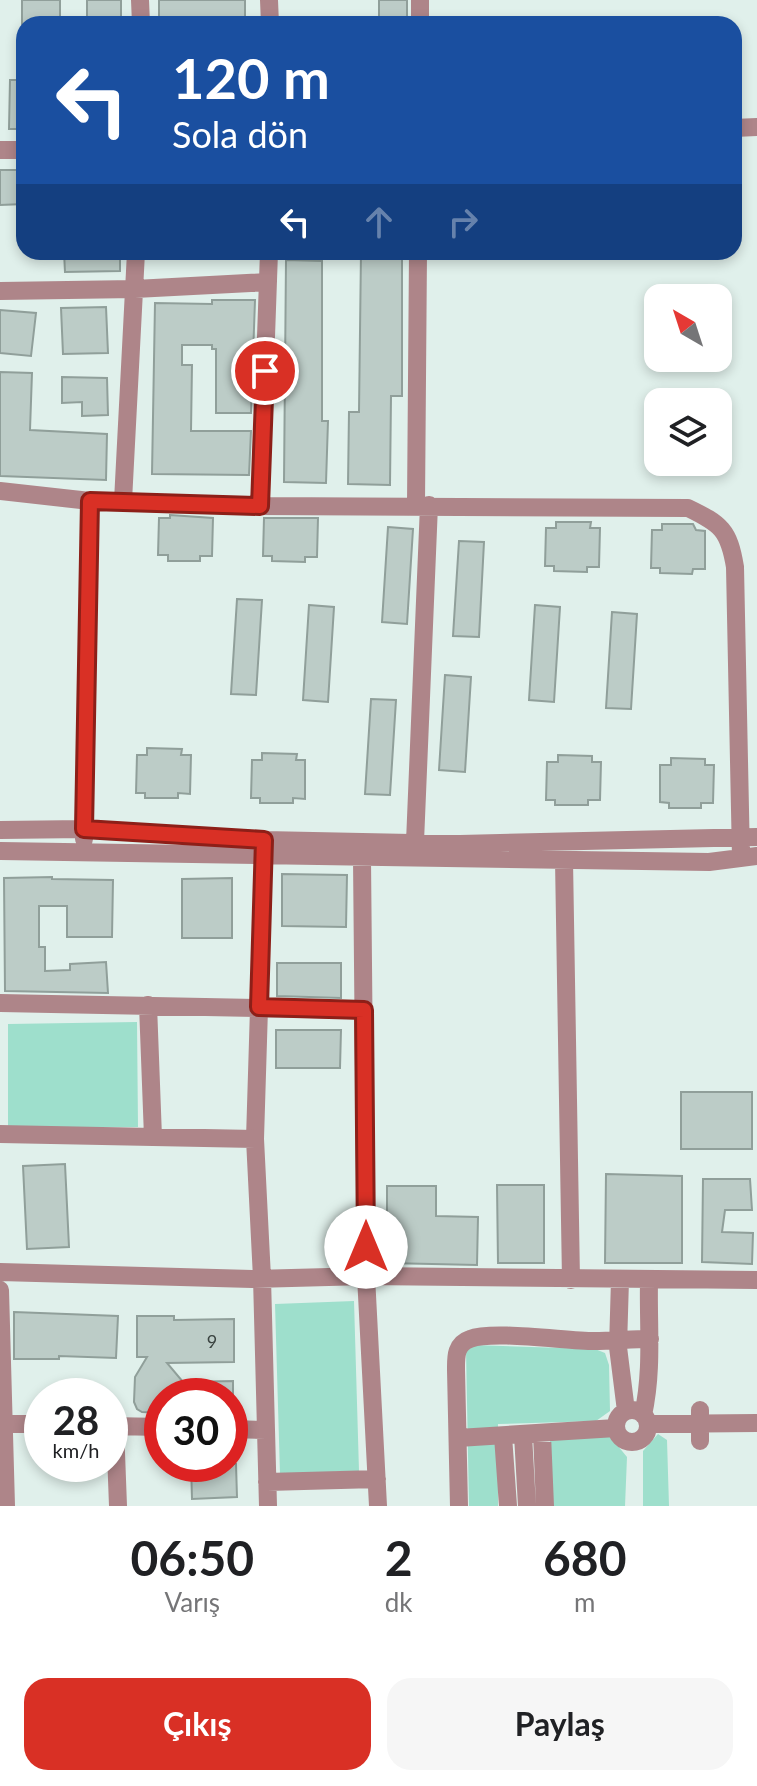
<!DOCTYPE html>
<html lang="tr">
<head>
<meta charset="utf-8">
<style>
	:root { --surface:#fff; --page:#f6f6f6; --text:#202124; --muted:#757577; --accent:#d93025 }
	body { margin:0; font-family:Lato,sans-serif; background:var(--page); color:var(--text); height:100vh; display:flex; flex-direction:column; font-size:30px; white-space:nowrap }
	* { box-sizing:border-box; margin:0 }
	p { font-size:26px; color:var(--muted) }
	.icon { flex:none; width:44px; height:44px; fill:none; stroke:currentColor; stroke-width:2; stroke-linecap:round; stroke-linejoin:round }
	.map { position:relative; height:1506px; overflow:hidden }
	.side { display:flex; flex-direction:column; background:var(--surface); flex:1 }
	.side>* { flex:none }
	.hud { position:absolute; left:16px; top:16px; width:726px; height:244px; border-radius:24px; box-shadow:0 4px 12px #0003; background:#1a4fa0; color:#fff; overflow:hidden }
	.needle { width:52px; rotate:321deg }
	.tools { position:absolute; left:644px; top:284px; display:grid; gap:16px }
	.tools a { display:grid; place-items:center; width:88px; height:88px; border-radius:16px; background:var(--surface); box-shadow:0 4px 12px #0003; font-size:40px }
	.speed { position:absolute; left:24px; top:1378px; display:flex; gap:16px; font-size:40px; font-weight:700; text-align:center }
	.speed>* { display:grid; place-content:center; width:104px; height:104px; border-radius:50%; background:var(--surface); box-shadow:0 4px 12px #0003; line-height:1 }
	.speed small { font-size:20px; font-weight:400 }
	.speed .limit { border:12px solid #d22; background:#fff; color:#111 }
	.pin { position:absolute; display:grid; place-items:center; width:68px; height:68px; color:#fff; margin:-34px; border:4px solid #fff; border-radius:50%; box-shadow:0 2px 8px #0007 }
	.me { position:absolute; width:88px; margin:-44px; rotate:0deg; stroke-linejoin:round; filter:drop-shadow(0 0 6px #0008) }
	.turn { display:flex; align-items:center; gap:28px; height:168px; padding:0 24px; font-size:36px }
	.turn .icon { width:104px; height:104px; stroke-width:2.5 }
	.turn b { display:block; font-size:56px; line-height:68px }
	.lanes { display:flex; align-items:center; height:76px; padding:0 24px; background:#0003; justify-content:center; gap:40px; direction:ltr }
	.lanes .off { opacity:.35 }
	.eta { display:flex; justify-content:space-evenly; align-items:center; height:136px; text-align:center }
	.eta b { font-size:48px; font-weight:700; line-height:56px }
	.button { display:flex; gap:16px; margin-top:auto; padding:16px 24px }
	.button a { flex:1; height:92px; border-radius:24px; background:var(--accent); color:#fff; font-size:32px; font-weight:700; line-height:92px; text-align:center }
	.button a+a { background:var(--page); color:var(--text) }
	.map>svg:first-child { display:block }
	.green { fill:#9edfcc }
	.building { fill:#bcccc7; stroke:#909f9a; stroke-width:2 }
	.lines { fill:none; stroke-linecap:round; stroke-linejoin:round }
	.minor { stroke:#ae8589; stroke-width:18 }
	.route-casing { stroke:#8d1f18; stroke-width:20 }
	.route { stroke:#d93025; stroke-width:14 }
	.labels { text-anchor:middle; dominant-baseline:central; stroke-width:6; stroke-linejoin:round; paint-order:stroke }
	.number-label { font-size:18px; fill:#3a4340 }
</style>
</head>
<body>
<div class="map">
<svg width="757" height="1506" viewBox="0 0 757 1506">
	<rect width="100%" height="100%" fill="#e0f0eb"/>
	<path class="green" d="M 137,1022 L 138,1127 L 8,1128 L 8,1024 Z
		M 354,1301 L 359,1471 L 280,1474 L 275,1304 Z
		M 473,1345 L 595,1349 L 605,1353 L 609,1365 L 610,1411 L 596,1421 L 498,1424 L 498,1506 L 469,1506 L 466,1350 Z
		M 658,1434 L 667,1440 L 669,1506 L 643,1506 L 643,1451 Z
		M 609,1435 L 627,1457 L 625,1506 L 551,1506 L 550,1439 Z"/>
	<path class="building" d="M 22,0 L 60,0 L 60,24 L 22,24 Z
		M 87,0 L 121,0 L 121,24 L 87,24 Z
		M 159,0 L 245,0 L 245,24 L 210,24 L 210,20 L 159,20 Z
		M 379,0 L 407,0 L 407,24 L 379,24 Z
		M 10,80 L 24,80 L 24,129 L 9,129 Z
		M 0,170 L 24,170 L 24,204 L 0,205 Z
		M 64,252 L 120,252 L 120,271 L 65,272 Z
		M 361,252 L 402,252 L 402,396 L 391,396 L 390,485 L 348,484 L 349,412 L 359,412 Z
		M 286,260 L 322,261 L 322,421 L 328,421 L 326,483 L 284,482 Z
		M 212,300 L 255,300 L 251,413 L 216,413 L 216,349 L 212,349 L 212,345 L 182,345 L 182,365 L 192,365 L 191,431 L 251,431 L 249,475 L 152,474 L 155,303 L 212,304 Z
		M 106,307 L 108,353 L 63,354 L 61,308 Z
		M 0,310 L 36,313 L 31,356 L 0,353 Z
		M 0,372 L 32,373 L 30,430 L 107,434 L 106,480 L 0,476 Z
		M 62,377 L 107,378 L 108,415 L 82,416 L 82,402 L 62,403 Z
		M 170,515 L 213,518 L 212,556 L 200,556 L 200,561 L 168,561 L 168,555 L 158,555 L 159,518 L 170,518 Z
		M 264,518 L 318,518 L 317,557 L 305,557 L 305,562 L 272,561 L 272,556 L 263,556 Z
		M 556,522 L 591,522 L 590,528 L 600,528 L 599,567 L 587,567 L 587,572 L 554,571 L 554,566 L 545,566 L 546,528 L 556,528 Z
		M 662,524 L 693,524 L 696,530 L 705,531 L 705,569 L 693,569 L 692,574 L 660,573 L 660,568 L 651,568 L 652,530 L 662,530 Z
		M 388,527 L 413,529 L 407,624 L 382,622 Z
		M 459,541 L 484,542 L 479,637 L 453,636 Z
		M 237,599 L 262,600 L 256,695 L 231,694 Z
		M 309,605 L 334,607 L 328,702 L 303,700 Z
		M 535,605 L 560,607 L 554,702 L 529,700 Z
		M 612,612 L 637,614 L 631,709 L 606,708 Z
		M 445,675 L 471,677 L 465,772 L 439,770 Z
		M 371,699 L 396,700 L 390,795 L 365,794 Z
		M 147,748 L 182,749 L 181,755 L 191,755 L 190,794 L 178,793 L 178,798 L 145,798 L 145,793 L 136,793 L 137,755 L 147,755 Z
		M 262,753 L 297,754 L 296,760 L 305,760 L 305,799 L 293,798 L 293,803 L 260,803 L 260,798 L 251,798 L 252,760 L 262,760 Z
		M 558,755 L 592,756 L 592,762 L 601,762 L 600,800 L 588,800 L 588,805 L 555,805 L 555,800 L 546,800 L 547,762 L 558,762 Z
		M 671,758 L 705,759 L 705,765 L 714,765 L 713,803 L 701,803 L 701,808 L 669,808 L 669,803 L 660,802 L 660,765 L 671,765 Z
		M 282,874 L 347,875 L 346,927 L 282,926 Z
		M 52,877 L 52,879 L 113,880 L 112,937 L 67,937 L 67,906 L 39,906 L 39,947 L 45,947 L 45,971 L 70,970 L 70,964 L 106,962 L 108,993 L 5,991 L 4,878 Z
		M 232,878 L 232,938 L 182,938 L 182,879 Z
		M 277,963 L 341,963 L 341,998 L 277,996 Z
		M 276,1030 L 341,1030 L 340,1068 L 276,1068 Z
		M 681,1092 L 752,1092 L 752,1149 L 681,1149 Z
		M 65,1164 L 69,1247 L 27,1249 L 23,1166 Z
		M 606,1174 L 682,1176 L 682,1263 L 605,1263 Z
		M 703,1179 L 750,1179 L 752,1210 L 725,1210 L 722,1232 L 753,1233 L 752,1264 L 702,1262 Z
		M 497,1185 L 544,1185 L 544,1263 L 498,1263 Z
		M 387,1186 L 436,1186 L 436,1216 L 478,1217 L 477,1265 L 387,1263 Z
		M 14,1312 L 118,1316 L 116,1358 L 59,1356 L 59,1359 L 14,1359 Z
		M 137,1316 L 174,1316 L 174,1320 L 234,1319 L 234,1362 L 167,1363 L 183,1382 L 233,1381 L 233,1396 L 162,1396 L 162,1413 L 142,1412 L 137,1409 L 134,1402 L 135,1377 L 147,1357 L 137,1357 Z
		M 191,1464 L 236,1464 L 237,1497 L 192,1499 Z"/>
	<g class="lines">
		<path class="minor" d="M 140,0 L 141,24
			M 269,0 L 270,24
			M 420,24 L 420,0
			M 734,128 L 757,127
			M 0,150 L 24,150
			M 0,291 L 135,289 L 268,282
			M 0,491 L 90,501 L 260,506 L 688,508 C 721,524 729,530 735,567 L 741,858
			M 123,501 L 136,252
			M 416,505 L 418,252
			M 260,506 L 269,252
			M 0,830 L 84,829 L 264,840 L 460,844 L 757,837
			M 84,839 L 90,501
			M 415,842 L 429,505
			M 264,845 L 255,1139 L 262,1278 L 268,1506
			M 0,851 L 709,862 L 757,856
			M 362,859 L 366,1276 L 378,1506
			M 564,860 L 571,1280
			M 0,1003 L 364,1010
			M 148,1005 L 153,1137
			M 0,1134 L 255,1139
			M 0,1272 L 252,1279 L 366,1276 L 757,1280
			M 620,1280 L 618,1347 L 626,1411
			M 0,1290 L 6,1506
			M 700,1410 L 700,1441
			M616 1426a16 16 0 1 1 32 0a16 16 0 1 1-32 0Z
			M 643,1415 C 653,1370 648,1326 649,1281
			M 0,1424 L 42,1424
			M 648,1424 L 757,1423
			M 110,1426 L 162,1427
			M 115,1426 L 118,1506
			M 230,1429 L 266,1430
			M 542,1434 L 545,1506
			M 523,1435 L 527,1506
			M 503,1436 L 508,1506
			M 458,1438 L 616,1428
			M 267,1482 L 377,1479
			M 459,1506 L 456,1370 C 456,1358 455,1344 470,1339 C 492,1330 566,1341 594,1341 C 613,1341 631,1339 650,1339"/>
	</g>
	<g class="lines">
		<defs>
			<path id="route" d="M 265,371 L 260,506 L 90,501 L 84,829 L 264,840 L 259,1007 L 364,1010 L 366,1247"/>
		</defs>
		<use href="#route" class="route-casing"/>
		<use href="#route" class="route"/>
	</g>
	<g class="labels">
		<g class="number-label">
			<text x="212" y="1341">9</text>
		</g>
	</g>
</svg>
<div class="tools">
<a><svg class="needle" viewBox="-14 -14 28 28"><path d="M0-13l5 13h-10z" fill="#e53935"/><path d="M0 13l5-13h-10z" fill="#757577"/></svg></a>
<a><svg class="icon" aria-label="layers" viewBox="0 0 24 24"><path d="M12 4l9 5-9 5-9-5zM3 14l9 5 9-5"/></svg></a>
</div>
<div class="speed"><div>28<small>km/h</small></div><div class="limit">30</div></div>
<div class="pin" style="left:265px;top:371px;background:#d93025"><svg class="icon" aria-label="arrive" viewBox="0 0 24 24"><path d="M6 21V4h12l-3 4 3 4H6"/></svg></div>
<svg class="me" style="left:366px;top:1247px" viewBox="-20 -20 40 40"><circle r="19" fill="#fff"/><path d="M0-13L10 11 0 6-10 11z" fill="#d93025"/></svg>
<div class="hud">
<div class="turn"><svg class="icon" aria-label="left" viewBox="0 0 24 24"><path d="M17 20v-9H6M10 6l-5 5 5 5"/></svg><div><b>120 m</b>Sola dön</div></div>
<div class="lanes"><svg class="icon" aria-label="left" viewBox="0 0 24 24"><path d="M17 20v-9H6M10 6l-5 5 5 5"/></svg><svg class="icon off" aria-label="ahead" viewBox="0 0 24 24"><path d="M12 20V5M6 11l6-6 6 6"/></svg><svg class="icon off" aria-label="right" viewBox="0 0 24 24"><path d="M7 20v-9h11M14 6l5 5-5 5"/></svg></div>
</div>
</div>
<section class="side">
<div class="eta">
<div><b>06:50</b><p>Varış</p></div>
<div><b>2</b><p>dk</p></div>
<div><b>680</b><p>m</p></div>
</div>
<div class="button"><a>Çıkış</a><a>Paylaş</a></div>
</section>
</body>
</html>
